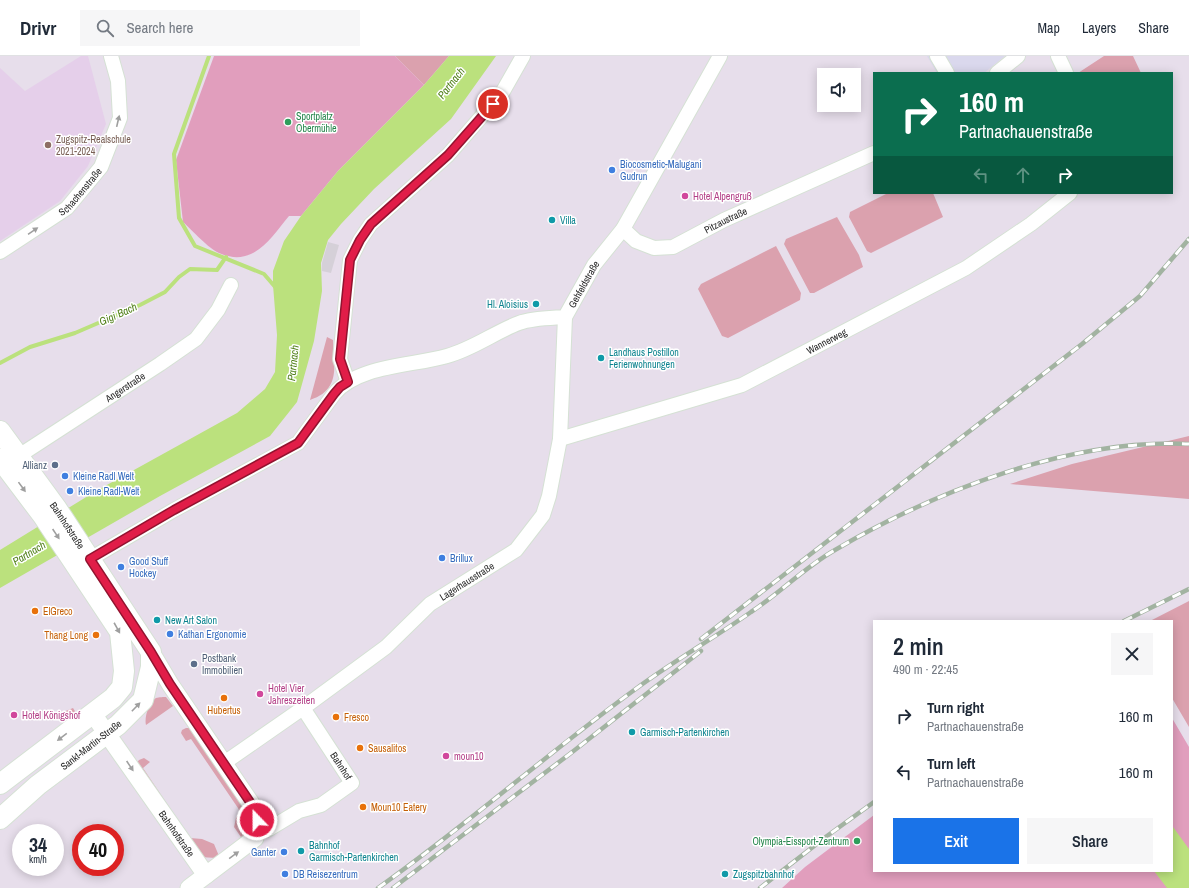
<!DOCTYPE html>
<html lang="en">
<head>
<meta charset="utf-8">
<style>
	:root { --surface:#fff; --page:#f6f6f7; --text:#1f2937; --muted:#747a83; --line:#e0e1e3; --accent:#1a73e8 }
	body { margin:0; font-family:"Archivo Narrow",sans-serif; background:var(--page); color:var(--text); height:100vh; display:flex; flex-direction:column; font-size:15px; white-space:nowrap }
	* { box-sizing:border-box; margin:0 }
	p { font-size:13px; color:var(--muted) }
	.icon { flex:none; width:22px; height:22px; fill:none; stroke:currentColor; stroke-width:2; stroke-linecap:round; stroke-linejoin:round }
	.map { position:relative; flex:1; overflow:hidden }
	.side { position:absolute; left:873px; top:564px; width:300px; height:252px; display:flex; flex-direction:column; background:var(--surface); border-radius:0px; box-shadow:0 2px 10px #0003 }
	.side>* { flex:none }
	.banner { position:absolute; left:873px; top:16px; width:300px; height:122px; border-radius:0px; box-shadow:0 2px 10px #0003; background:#0b6e4f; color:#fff; overflow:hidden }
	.buttons { position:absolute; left:817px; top:12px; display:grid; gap:8px }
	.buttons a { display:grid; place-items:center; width:44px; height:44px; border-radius:0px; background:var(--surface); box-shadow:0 2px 10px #0003; font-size:20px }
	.speed { position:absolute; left:12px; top:768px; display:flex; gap:8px; font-size:20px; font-weight:700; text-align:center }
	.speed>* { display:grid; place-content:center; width:52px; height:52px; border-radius:50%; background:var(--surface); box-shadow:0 2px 10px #0003; line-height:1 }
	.speed small { font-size:10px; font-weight:400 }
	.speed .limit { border:6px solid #d22; background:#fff; color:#111 }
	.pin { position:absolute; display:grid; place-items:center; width:34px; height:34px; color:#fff; margin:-17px; border:2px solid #fff; border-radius:50%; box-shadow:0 1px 4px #0007 }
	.me { position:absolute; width:44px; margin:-22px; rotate:338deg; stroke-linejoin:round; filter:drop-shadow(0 0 3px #0008) }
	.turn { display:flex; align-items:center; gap:14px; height:84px; padding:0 20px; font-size:18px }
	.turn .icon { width:52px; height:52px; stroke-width:2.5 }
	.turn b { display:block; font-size:28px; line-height:34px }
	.lanes { display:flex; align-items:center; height:38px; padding:0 20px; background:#0003; justify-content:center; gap:20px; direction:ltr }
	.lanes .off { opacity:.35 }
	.round { display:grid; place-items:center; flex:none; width:42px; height:42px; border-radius:0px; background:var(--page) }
	.headline { display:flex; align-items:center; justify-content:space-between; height:68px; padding:0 20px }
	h1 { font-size:24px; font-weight:600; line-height:30px }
	.primary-button { display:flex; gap:8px; margin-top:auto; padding:8px 20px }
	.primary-button a { flex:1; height:46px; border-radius:0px; background:var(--accent); color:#fff; font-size:16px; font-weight:600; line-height:46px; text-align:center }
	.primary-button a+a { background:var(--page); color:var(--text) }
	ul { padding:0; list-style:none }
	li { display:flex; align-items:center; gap:12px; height:56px; padding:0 20px }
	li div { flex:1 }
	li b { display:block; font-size:15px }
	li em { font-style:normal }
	header { display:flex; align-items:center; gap:24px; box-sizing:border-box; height:56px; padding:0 20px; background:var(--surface); border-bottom:1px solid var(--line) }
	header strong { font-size:19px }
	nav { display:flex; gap:22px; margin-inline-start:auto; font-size:14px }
	.search { width:280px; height:36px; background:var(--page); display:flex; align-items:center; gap:10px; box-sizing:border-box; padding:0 14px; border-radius:0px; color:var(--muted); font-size:15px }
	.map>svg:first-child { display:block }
	.education { fill:#e5cfea }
	.medical { fill:#dad8ed }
	.green { fill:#dba1ae }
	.pitch { fill:#e19ebd }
	.plaza { fill:#d5d0d8 }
	.water { fill:#bbe17d }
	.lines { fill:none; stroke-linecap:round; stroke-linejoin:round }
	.stream { stroke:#bbe17d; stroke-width:4 }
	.minor-casing { stroke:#d5e1d4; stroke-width:16 }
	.tertiary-casing { stroke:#d5e1d4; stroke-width:19 }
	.secondary-casing { stroke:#d5e1d4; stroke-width:22 }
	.minor { stroke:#fff; stroke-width:14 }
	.tertiary { stroke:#fff; stroke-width:17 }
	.secondary { stroke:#fff; stroke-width:20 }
	.rail-casing { stroke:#a2b3a1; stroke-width:4.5 }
	.rail { stroke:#fff; stroke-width:3; stroke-dasharray:9; stroke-linecap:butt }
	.oneway { fill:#9f9f9f }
	.route-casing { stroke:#92132f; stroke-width:10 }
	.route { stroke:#e11d48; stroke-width:7 }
	.leisure-dot { fill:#2e9e5b; stroke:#fff; stroke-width:1.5 }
	.education-dot { fill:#8d6e63; stroke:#fff; stroke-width:1.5 }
	.shop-dot { fill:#3f7fe0; stroke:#fff; stroke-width:1.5 }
	.hotel-dot { fill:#d1479c; stroke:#fff; stroke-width:1.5 }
	.culture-dot { fill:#0f9aa8; stroke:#fff; stroke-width:1.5 }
	.service-dot { fill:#5c6f8a; stroke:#fff; stroke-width:1.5 }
	.food-dot { fill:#e8710a; stroke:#fff; stroke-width:1.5 }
	.labels { text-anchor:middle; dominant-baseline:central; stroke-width:3; stroke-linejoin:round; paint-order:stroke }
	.leisure-label { font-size:10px; fill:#27864d; stroke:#fff; text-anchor:start }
	.education-label { font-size:10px; fill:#785e54; stroke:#fff; text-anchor:start }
	.shop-label { font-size:10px; fill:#366cbe; stroke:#fff; text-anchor:start }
	.street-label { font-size:10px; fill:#2a2a2a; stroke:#fff }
	.hotel-label { font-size:10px; fill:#b23c85; stroke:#fff; text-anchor:start }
	.culture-label { font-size:10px; fill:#0d838f; stroke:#fff; text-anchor:start }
	.service-label { font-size:10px; fill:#4e5e75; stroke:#fff; text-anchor:end }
	.food-label { font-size:10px; fill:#c56008; stroke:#fff; text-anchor:start }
	.water-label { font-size:11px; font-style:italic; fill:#52811b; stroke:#fff }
</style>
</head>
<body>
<header>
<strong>Drivr</strong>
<div class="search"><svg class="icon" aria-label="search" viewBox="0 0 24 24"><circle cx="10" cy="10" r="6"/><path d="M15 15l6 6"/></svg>Search here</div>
<nav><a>Map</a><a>Layers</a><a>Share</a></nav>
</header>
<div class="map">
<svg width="1189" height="832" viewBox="0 0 1189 832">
	<rect width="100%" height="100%" fill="#e7deeb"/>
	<path class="education" d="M 81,0 L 88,0 L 106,68 L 88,110 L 60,145 L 0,185 L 0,12 L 25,35 Z"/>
	<path class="medical" d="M 927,0 L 1005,0 L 984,17 L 937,17 Z"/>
	<path class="green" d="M 395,0 L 449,0 L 424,29 Z
		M 1104,0 L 1133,0 L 1141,17 L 1078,17 Z
		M 888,137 L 933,137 L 943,161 L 871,197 L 867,195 L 849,161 L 850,156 Z
		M 837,161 L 859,199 L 863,211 L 814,237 L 810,237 L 784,188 L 786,183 Z
		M 776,190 L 801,237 L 800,244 L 728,282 L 722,280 L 698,233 L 701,228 Z
		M 327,281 L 333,284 C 334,310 341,334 310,344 Z
		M 1189,380 L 1189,443 L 1010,428 L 1072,408 Z
		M 1189,545 L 1189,671 L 1172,642 L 1172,565 L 1150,565 Z
		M 166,641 L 173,650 L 146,669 C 144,662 149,645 156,642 C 159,641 164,641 166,641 Z
		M 73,652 L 78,660 L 71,665 L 54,660 Z
		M 186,672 L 190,672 L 240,745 L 249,762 L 249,775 L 243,784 L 234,771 L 236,762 L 240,756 L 238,752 L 191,683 L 186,685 L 181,677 L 182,674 Z
		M 144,702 L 150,706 L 143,712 L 190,782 L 202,783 L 214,788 L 219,800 L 216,802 L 200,801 L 136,708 L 139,704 Z"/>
	<path class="pitch" d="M 214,0 L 395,0 L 424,29 L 338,115 L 301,160 L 289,160 C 270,183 253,212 219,197 C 209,193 192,174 183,166 L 176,104 Z
		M 1172,662 L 1189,691 L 1189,832 L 782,832 L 805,811 L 874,759 L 874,815 L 1172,815 Z"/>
	<path class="plaza" d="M 328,186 L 339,189 L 331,217 L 322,215 L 322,207 Z"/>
	<path class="water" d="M 449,0 L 496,0 L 451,63 L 374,133 L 341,168 L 328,184 L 321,207 L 322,235 L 314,285 L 297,346 L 270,380 L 160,440 L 0,532 L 0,494 L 96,435 L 237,357 L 265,333 L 275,316 L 277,279 L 273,229 L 273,215 L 284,185 L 301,160 L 338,115 L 424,29 Z
		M 1173,771 L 1189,793 L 1189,832 L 1167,832 L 1154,815 L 1172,815 Z"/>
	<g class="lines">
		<path class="stream" d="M 209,0 L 174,98 L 179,162 L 195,190 L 264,218 L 276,232
			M 0,307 L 30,291 L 75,277 L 140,249 L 165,236 L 179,221 L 190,213 L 217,214 L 226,201"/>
		<defs>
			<g id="minor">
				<path d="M 937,0 L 947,17"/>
				<path d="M 1058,0 L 1066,17"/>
				<path d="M 997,17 L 1018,0"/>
				<path id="s1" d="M 623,173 L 636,185 L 654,192 L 673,191 L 724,164 L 874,97"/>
				<path id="s2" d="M 0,196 L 67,152 L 101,111 L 120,62 L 118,25 L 111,0"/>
				<path d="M 348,326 L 340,303 L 350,204 L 360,184 L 371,168 L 448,99 L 502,37 L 523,0"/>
				<path id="s3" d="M 560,383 L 742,329 L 966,212 L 1031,168 L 1070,137"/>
				<path id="s4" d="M 11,405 L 160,308 L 196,283 L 218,254 L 231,229"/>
				<path id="s5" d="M 83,507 L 174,454 L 298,387 L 334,338 C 358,309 413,310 447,300 C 473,293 495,276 519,267 C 532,262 551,262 565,261 L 594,209 L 623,173 L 720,0"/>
				<path id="s6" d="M 224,707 L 303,652 L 386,591 L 430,548 L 516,494 L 543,459 L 549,440 L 560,383 L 565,261"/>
				<path d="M 257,775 L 269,773 L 299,755 L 321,749 L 352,727 L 303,652"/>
			</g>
			<g id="tertiary">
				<path d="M 151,596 L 170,628 L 254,752 C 257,763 259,771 255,782 L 189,832"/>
				<path id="s7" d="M 93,658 L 206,819"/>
			</g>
			<g id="secondary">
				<path id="s8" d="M 0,375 L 57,453 L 151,596 L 151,611 L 143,644 L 118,669 L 38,729 L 0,763"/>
				<path d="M 0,403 L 43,460 L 120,576 L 124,615 L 122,631 L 113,642 L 0,728"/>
			</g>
		</defs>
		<use href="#minor" class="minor-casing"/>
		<use href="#tertiary" class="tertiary-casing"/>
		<use href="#secondary" class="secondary-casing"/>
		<use href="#minor" class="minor"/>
		<use href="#tertiary" class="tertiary"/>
		<use href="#secondary" class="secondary"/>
		<defs>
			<path id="rail" d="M 1124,565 L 1189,533
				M 701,583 L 1082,288 L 1140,240 L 1189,183
				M 378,832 C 467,769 549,696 637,632 C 674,605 714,582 751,556 C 780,537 805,511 835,494 C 935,435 1071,382 1189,388
				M 393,832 L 571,697 L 701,595
				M 760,832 L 827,780 L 874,746"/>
		</defs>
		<use href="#rail" class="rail-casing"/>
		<use href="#rail" class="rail"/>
	</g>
	<defs><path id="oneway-solid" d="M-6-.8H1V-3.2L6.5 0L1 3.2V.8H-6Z"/></defs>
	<g class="oneway">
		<use href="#oneway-solid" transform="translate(118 65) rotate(-77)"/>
		<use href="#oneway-solid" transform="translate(33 175) rotate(-34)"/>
		<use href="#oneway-solid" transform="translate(22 431) rotate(54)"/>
		<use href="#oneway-solid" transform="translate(56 478) rotate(56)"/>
		<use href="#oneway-solid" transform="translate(117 572) rotate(61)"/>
		<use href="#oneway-solid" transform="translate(136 651) rotate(-46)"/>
		<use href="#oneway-solid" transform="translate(62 681) rotate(143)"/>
		<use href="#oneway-solid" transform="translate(130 710) rotate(56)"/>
		<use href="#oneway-solid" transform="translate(234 799) rotate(-36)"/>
	</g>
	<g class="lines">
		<defs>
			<path id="route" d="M 257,764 L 254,752 L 170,628 L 151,596 L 90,503 L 174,454 L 298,387 L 334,338 L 340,331 L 348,326 L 340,303 L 350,204 L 360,184 L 371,168 L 448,99 L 493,48"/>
		</defs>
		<use href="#route" class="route-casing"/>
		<use href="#route" class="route"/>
	</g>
	<g class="leisure-dot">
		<circle cx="288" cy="66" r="4"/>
		<circle cx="857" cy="785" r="4"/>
	</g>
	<circle class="education-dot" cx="48" cy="89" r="4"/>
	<g class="shop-dot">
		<circle cx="612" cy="114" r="4"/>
		<circle cx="65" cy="420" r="4"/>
		<circle cx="70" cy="435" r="4"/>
		<circle cx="442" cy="502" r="4"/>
		<circle cx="121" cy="511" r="4"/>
		<circle cx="170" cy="578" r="4"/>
		<circle cx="284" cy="796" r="4"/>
		<circle cx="285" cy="818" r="4"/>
	</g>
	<g class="hotel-dot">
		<circle cx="685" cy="140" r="4"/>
		<circle cx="260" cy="638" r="4"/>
		<circle cx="14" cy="659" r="4"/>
		<circle cx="446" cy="700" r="4"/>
	</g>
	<g class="culture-dot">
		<circle cx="552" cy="164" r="4"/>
		<circle cx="536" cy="248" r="4"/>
		<circle cx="601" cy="302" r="4"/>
		<circle cx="157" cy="564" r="4"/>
		<circle cx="632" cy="676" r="4"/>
		<circle cx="301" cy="795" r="4"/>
		<circle cx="725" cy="818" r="4"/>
	</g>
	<g class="service-dot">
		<circle cx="55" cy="409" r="4"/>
		<circle cx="194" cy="608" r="4"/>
	</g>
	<g class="food-dot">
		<circle cx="35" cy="555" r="4"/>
		<circle cx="96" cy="579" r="4"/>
		<circle cx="224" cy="642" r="4"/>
		<circle cx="336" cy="661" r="4"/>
		<circle cx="360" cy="692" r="4"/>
		<circle cx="363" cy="751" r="4"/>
	</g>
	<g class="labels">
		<g class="leisure-label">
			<text x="296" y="60">Sportplatz<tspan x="296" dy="12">Obermühle</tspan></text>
			<text x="849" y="785" text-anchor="end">Olympia-Eissport-Zentrum</text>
		</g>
		<g class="education-label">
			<text x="56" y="83">Zugspitz-Realschule<tspan x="56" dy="12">2021-2024</tspan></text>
		</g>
		<g class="shop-label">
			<text x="620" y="108">Biocosmetic-Malugani<tspan x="620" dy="12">Gudrun</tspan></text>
			<text x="73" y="420">Kleine Radl Welt</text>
			<text x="78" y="435">Kleine Radl-Welt</text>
			<text x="450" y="502">Brillux</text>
			<text x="129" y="505">Good Stuff<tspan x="129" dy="12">Hockey</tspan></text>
			<text x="178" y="578">Kathan Ergonomie</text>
			<text x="276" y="796" text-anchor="end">Ganter</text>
			<text x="293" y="818">DB Reisezentrum</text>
		</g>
		<g class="street-label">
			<text stroke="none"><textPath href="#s2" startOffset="101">Schachenstraße</textPath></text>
			<text stroke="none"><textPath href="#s1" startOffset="115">Pitzaustraße</textPath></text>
			<text stroke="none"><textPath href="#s5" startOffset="592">Gehfeldstraße</textPath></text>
			<text stroke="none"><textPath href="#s3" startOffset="285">Wannerweg</textPath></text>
			<text stroke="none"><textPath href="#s4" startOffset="136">Angerstraße</textPath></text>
			<text stroke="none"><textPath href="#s8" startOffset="116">Bahnhofstraße</textPath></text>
			<text stroke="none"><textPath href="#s6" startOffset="304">Lagerhausstraße</textPath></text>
			<text transform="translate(91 689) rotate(-38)">Sankt-Martin-Straße</text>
			<text transform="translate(341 710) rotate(57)">Bahnhof</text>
			<text stroke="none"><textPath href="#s7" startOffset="146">Bahnhofstraße</textPath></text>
		</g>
		<g class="hotel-label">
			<text x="693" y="140">Hotel Alpengruß</text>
			<text x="268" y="632">Hotel Vier<tspan x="268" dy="12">Jahreszeiten</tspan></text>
			<text x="22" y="659">Hotel Königshof</text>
			<text x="454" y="700">moun10</text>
		</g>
		<g class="culture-label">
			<text x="560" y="164">Villa</text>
			<text x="528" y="248" text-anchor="end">Hl. Aloisius</text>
			<text x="609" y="296">Landhaus Postillon<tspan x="609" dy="12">Ferienwohnungen</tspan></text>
			<text x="165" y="564">New Art Salon</text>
			<text x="640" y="676">Garmisch-Partenkirchen</text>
			<text x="309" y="789">Bahnhof<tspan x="309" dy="12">Garmisch-Partenkirchen</tspan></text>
			<text x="733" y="818">Zugspitzbahnhof</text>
		</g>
		<g class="service-label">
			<text x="47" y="409">Allianz</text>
			<text x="202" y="602" text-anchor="start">Postbank<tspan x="202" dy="12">Immobilien</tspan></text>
		</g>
		<g class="food-label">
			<text x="43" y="555">ElGreco</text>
			<text x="88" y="579" text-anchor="end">Thang Long</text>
			<text x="224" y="654" text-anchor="middle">Hubertus</text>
			<text x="344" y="661">Fresco</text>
			<text x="368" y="692">Sausalitos</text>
			<text x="371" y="751">Moun10 Eatery</text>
		</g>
		<g class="water-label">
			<text transform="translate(451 27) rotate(-52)">Partnach</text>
			<text transform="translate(118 258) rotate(-24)">Gigi Bach</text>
			<text transform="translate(293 307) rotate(-84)">Partnach</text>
			<text transform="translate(29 497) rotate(-31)">Partnach</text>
		</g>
	</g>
</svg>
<div class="buttons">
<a><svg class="icon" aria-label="sound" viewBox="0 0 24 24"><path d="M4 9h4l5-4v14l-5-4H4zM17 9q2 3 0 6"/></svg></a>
</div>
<div class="speed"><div>34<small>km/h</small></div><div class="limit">40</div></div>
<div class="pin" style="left:493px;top:48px;background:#d93025"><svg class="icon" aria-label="arrive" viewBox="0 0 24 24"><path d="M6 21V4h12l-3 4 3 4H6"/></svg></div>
<svg class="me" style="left:257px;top:764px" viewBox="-20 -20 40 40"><circle r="17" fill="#e11d48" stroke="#fff" stroke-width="3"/><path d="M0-11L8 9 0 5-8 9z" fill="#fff"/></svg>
<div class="banner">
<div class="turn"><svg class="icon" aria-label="right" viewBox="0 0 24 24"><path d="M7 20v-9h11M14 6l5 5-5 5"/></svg><div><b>160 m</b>Partnachauenstraße</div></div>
<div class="lanes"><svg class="icon off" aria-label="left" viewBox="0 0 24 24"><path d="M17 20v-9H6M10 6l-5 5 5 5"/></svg><svg class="icon off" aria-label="ahead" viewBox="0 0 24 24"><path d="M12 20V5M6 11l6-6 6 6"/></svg><svg class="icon" aria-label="right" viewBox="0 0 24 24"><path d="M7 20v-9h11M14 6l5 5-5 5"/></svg></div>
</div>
<section class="side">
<div class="headline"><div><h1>2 min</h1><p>490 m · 22:45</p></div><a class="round"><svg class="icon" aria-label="close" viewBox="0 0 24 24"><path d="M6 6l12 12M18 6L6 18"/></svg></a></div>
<ul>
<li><svg class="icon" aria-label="right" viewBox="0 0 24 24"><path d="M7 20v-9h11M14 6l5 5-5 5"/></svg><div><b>Turn right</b><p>Partnachauenstraße</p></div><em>160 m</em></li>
<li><svg class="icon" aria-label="left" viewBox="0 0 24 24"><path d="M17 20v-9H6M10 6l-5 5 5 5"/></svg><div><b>Turn left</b><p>Partnachauenstraße</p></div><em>160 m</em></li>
</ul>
<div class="primary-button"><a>Exit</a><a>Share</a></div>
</section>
</div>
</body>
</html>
